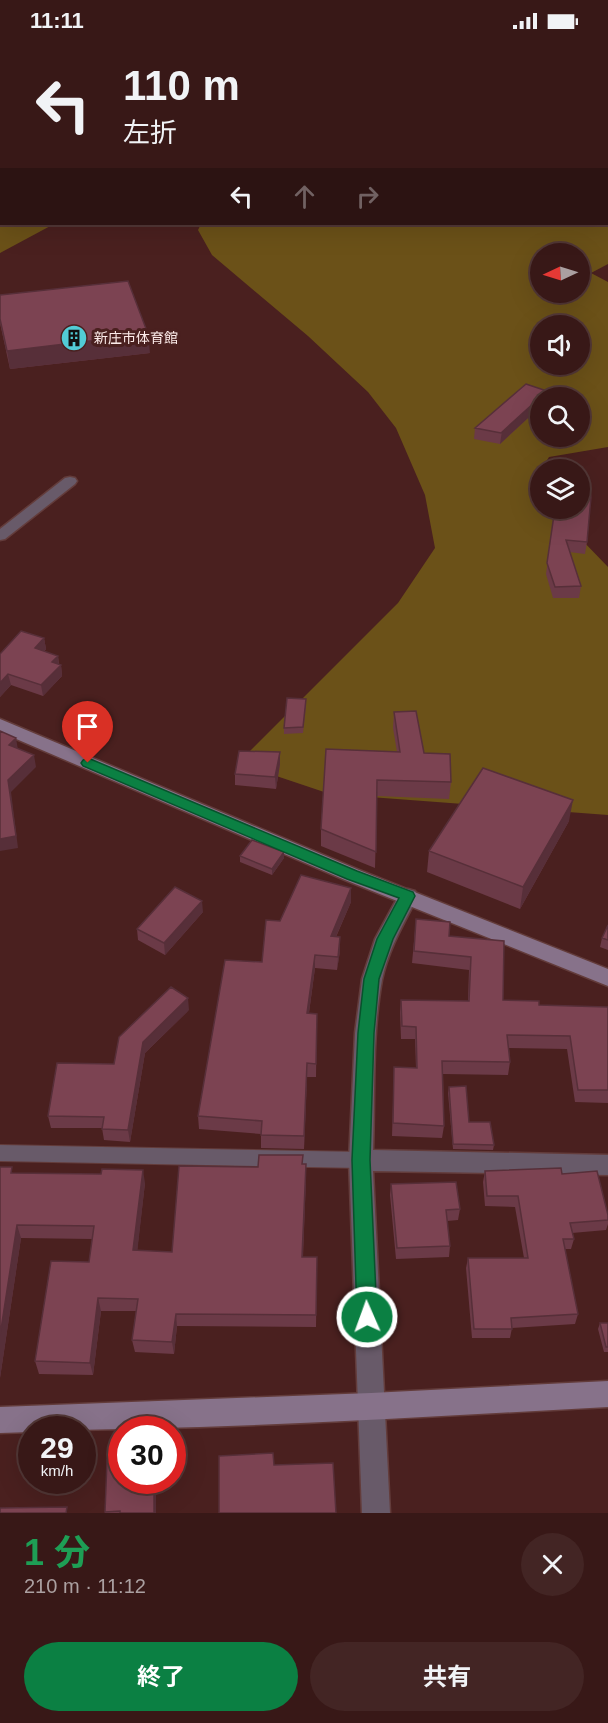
<!DOCTYPE html>
<html lang="ja">
<head>
<meta charset="utf-8">
<style>
	:root { --surface:#381817; --page:#432524; --text:#f1f3f6; --muted:#aba0a1; --line:#523736; --accent:#0b8043 }
	body { margin:0; font-family:Helvetica,"Noto Sans JP",sans-serif; background:var(--page); color:var(--text); height:100vh; display:flex; flex-direction:column; font-size:22px; white-space:nowrap }
	* { box-sizing:border-box; margin:0 }
	p { font-size:20px; color:var(--muted) }
	.icon { flex:none; width:33px; height:33px; fill:none; stroke:currentColor; stroke-width:2; stroke-linecap:round; stroke-linejoin:round }
	.map { position:relative; height:1471px; overflow:hidden }
	.drawer { display:flex; flex-direction:column; background:var(--surface); flex:1 }
	.drawer>* { flex:none }
	.banner { position:absolute; left:0px; top:0px; width:609px; height:183px; box-shadow:0 6px 24px #0002,0 0 0 2px var(--line); background:#381817; color:var(--text); overflow:hidden }
	.needle { width:39px; rotate:266deg }
	.fabs { position:absolute; left:530px; top:201px; display:grid; gap:12px }
	.fabs a { display:grid; place-items:center; width:60px; height:60px; border-radius:50%; background:var(--surface); box-shadow:0 6px 24px #0002,0 0 0 2px var(--line); font-size:30px }
	.speed { position:absolute; left:18px; top:1374px; display:flex; gap:12px; font-size:30px; font-weight:700; text-align:center }
	.speed>* { display:grid; place-content:center; width:78px; height:78px; border-radius:50%; background:var(--surface); box-shadow:0 6px 24px #0002,0 0 0 2px var(--line); line-height:1 }
	.speed small { font-size:15px; font-weight:400 }
	.speed .limit { border:9px solid #d22; background:#fff; color:#111 }
	.pin { position:absolute; display:grid; place-items:center; width:51px; height:51px; color:#fff; margin:-62px -26px; border-radius:50% 50% 50% 0; rotate:-45deg; box-shadow:0 0 6px #0007 }
	.pin .icon { rotate:45deg }
	.me { position:absolute; width:66px; margin:-33px; rotate:358deg; stroke-linejoin:round; filter:drop-shadow(0 0 4px #0008) }
	.turn { display:flex; align-items:center; gap:21px; height:126px; padding:0 24px; font-size:27px }
	.turn .icon { width:78px; height:78px; stroke-width:2.5 }
	.turn b { display:block; font-size:42px; line-height:51px }
	.lanes { display:flex; align-items:center; height:57px; padding:0 24px; background:#0003; justify-content:center; gap:30px; direction:ltr }
	.lanes .off { opacity:.35 }
	.round { display:grid; place-items:center; flex:none; width:63px; height:63px; border-radius:32px; background:var(--page) }
	.head { display:flex; align-items:center; justify-content:space-between; height:102px; padding:0 24px }
	h1 { font-size:36px; font-weight:700; line-height:45px; color:#1e9e55 }
	.cta { display:flex; gap:12px; margin-top:auto; padding:12px 24px }
	.cta a { flex:1; height:69px; border-radius:36px; background:var(--accent); color:#fff; font-size:24px; font-weight:700; line-height:69px; text-align:center }
	.cta a+a { background:var(--page); color:var(--text) }
	.status { display:flex; justify-content:space-between; align-items:center; height:42px; padding:0 30px; background:var(--surface); direction:ltr }
	.status svg { height:16px; fill:currentColor }
	.map>svg:first-child { display:block }
	.forest { fill:#6b5118; fill-rule:evenodd }
	.lines { fill:none; stroke-linecap:round; stroke-linejoin:round }
	.lane-casing { stroke:#633c3b; stroke-width:2 }
	.street-casing { stroke:#633c3b; stroke-width:3 }
	.secondary-casing { stroke:#633c3b; stroke-width:3 }
	.lane { fill:#685a69; fill-rule:evenodd }
	.street { fill:#685a69; fill-rule:evenodd }
	.secondary { fill:#87728a; fill-rule:evenodd }
	.wall { fill:#6b3a47 }
	.shaded-wall { fill:#572f39 }
	.building { fill:#7c4352; stroke:#572f39; stroke-width:1.5 }
	.route { fill:#0b8043; stroke:#07532c; stroke-width:1.5 }
	.labels { text-anchor:middle; dominant-baseline:central; stroke-width:6; stroke-linejoin:round; paint-order:stroke }
	.far-poi-label { font-size:14px; fill:#fcebe9; stroke:#4a201f; text-anchor:start }
</style>
</head>
<body>
<div class="status"><b>11:11</b><svg viewBox="0 0 49 12"><path d="M0 12V9h3v3zM5 12V6h3v6zM10 12V3h3v9zM15 12V0h3v12zM26 1h20v11H26zM47 4h2v5h-2z"/></svg></div>
<div class="map">
<svg width="608" height="1471" viewBox="0 0 608 1471">
	<rect width="100%" height="100%" fill="#4a201f"/>
	<path class="forest" d="M 0,0 L 608,0 L 608,222 L 591,231 L 608,240 L 608,405 L 549,415 L 536,436 L 540,444 L 540,466 L 552,467 L 608,525 L 608,773 L 330,752 L 238,721 L 398,561 L 435,506 L 425,453 L 396,386 L 368,350 L 308,294 L 212,213 L 198,188 L 201,182 L 608,182 L 608,2 L 2,2 L 2,182 L 54,182 L 0,211 ZM 540,212 L 579,212 L 579,250 L 540,250 ZM 540,284 L 579,284 L 579,322 L 540,322 ZM 540,356 L 579,356 L 579,394 L 540,394 Z"/>
	<g class="lines">
		<defs>
			<path id="lane" d="M 0,1103 L 361,1110 L 367,1112 L 370,1118 L 367,1124 L 361,1126 L 0,1119 Z"/>
			<path id="street" d="M 70,435 L 75,436 L 77,439 L 75,442 L 5,497 L 0,498 L 0,487 L 65,436 Z
				M 408,847 L 415,849 L 418,854 C 404,881 388,908 382,938 C 372,993 375,1052 373,1108 L 608,1113 L 608,1133 L 373,1129 L 390,1471 L 362,1471 L 349,1118 L 355,991 L 362,937 L 375,897 L 401,849 Z"/>
			<path id="secondary" d="M 0,677 L 359,828 L 608,927 L 608,944 L 345,838 L 0,690 Z
				M 608,1339 L 608,1365 C 416,1375 222,1388 32,1388 L 32,1390 L 0,1391 L 0,1365 L 371,1351 Z"/>
		</defs>
		<use href="#lane" class="lane-casing"/>
		<use href="#street" class="street-casing"/>
		<use href="#secondary" class="secondary-casing"/>
		<use href="#lane" class="lane"/>
		<use href="#street" class="street"/>
		<use href="#secondary" class="secondary"/>
	</g>
	<path class="wall" d="M 0,253 L 150,311 L 10,327 L 0,281 Z
		M 540,356 L 540,365 L 500,402 L 474,397 L 475,386 Z
		M 555,466 L 557,472 L 563,473 L 562,466 L 579,466 L 587,500 L 585,512 L 569,510 L 581,544 L 579,556 L 553,556 L 546,532 Z
		M 44,596 L 46,607 L 44,610 L 58,614 L 59,622 L 61,623 L 62,634 L 43,654 L 11,643 L 0,655 L 0,612 Z
		M 306,663 L 303,691 L 284,692 L 284,686 Z
		M 394,670 L 424,711 L 451,740 L 449,757 L 377,754 L 375,826 L 321,804 L 321,787 L 397,710 L 393,686 Z
		M 280,710 L 280,722 L 276,747 L 235,743 L 235,732 Z
		M 569,779 L 520,867 L 427,830 L 429,809 Z
		M 240,814 L 284,816 L 272,833 L 240,820 Z
		M 351,846 L 351,860 L 336,895 L 340,909 L 337,928 L 315,926 L 309,971 L 317,972 L 316,1035 L 307,1035 L 304,1107 L 261,1106 L 261,1092 L 199,1087 L 198,1074 L 280,879 Z
		M 203,870 L 165,913 L 138,898 L 137,887 Z
		M 416,877 L 449,894 L 504,899 L 503,958 L 539,963 L 608,965 L 608,1061 L 575,1060 L 567,1007 L 509,1006 L 510,1020 L 508,1033 L 443,1032 L 444,1084 L 442,1096 L 392,1094 L 394,1025 L 416,1026 L 415,997 L 401,997 L 400,970 L 401,958 L 468,959 L 469,928 L 412,921 Z
		M 608,883 L 608,908 L 600,905 L 602,896 Z
		M 189,968 L 145,1011 L 130,1100 L 104,1098 L 102,1086 L 51,1086 L 48,1074 L 114,1022 Z
		M 449,1045 L 469,1080 L 494,1103 L 493,1108 L 453,1107 L 448,1051 Z
		M 303,1122 L 306,1135 L 303,1215 L 317,1215 L 316,1285 L 177,1284 L 174,1312 L 135,1310 L 132,1298 L 136,1269 L 101,1269 L 93,1333 L 39,1332 L 35,1319 L 89,1220 L 92,1197 L 21,1196 L 0,1336 L 0,1125 L 13,1131 L 145,1141 L 137,1209 L 172,1210 L 258,1125 Z
		M 485,1129 L 562,1132 L 608,1173 L 608,1182 L 606,1188 L 572,1191 L 574,1197 L 571,1207 L 565,1207 L 578,1272 L 575,1282 L 512,1286 L 510,1296 L 472,1296 L 466,1226 L 468,1216 L 524,1216 L 515,1165 L 485,1164 L 483,1140 Z
		M 391,1142 L 460,1167 L 458,1178 L 447,1179 L 450,1204 L 449,1215 L 396,1217 L 390,1153 Z
		M 600,1281 L 608,1281 L 608,1310 L 604,1310 L 598,1287 Z
		M 107,1418 L 156,1438 L 156,1471 L 105,1471 Z"/>
	<path class="shaded-wall" d="M 148,292 L 150,311 L 10,327 L 7,309 Z
		M 547,349 L 546,356 L 540,356 L 540,365 L 500,402 L 502,389 Z
		M 44,596 L 46,607 L 36,618 L 35,606 Z
		M 58,614 L 59,624 L 61,623 L 62,634 L 43,654 L 41,643 L 52,620 Z
		M 8,632 L 11,643 L 0,655 L 0,641 Z
		M 16,696 L 18,708 L 9,703 Z
		M 280,710 L 280,722 L 276,747 L 275,735 Z
		M 34,713 L 36,725 L 11,750 L 18,806 L 0,809 L 0,797 L 8,738 Z
		M 573,758 L 569,779 L 520,867 L 523,845 Z
		M 284,810 L 284,816 L 272,833 L 272,827 Z
		M 351,846 L 351,860 L 330,908 L 331,894 Z
		M 202,859 L 203,870 L 165,913 L 164,901 Z
		M 340,895 L 340,909 L 337,928 L 338,915 Z
		M 315,913 L 315,926 L 307,985 L 307,971 Z
		M 188,956 L 189,968 L 145,1011 L 130,1100 L 128,1088 L 143,1000 Z
		M 307,1021 L 307,1035 L 304,1107 L 304,1094 Z
		M 306,1122 L 306,1135 L 302,1228 L 302,1215 Z
		M 143,1128 L 145,1141 L 136,1221 L 133,1208 Z
		M 17,1183 L 21,1196 L 0,1336 L 0,1294 Z
		M 98,1256 L 101,1269 L 93,1333 L 90,1321 Z
		M 176,1272 L 177,1284 L 174,1312 L 172,1300 Z
		M 154,1438 L 156,1438 L 156,1471 L 154,1471 Z"/>
	<path class="building" d="M 128,239 L 148,292 L 7,309 L 0,277 L 0,253 Z
		M 526,342 L 547,349 L 501,391 L 475,386 Z
		M 579,434 L 587,434 L 591,455 L 587,500 L 566,498 L 581,544 L 555,545 L 547,521 L 555,466 L 557,472 L 567,473 L 566,466 L 579,466 Z
		M 21,589 L 44,596 L 35,606 L 58,614 L 52,620 L 61,623 L 41,643 L 8,632 L 0,641 L 0,612 Z
		M 287,656 L 306,657 L 303,685 L 284,686 Z
		M 416,669 L 424,711 L 450,712 L 451,740 L 377,738 L 376,810 L 321,787 L 326,707 L 400,710 L 394,670 Z
		M 0,689 L 16,696 L 9,703 L 34,713 L 8,738 L 16,794 L 0,797 Z
		M 239,709 L 280,710 L 275,735 L 235,732 Z
		M 483,726 L 573,758 L 523,845 L 429,809 Z
		M 252,798 L 284,810 L 272,827 L 240,814 Z
		M 301,833 L 351,846 L 331,894 L 340,895 L 338,915 L 315,913 L 307,971 L 317,972 L 316,1022 L 307,1021 L 304,1094 L 261,1093 L 262,1079 L 198,1074 L 225,918 L 262,920 L 266,878 L 280,879 Z
		M 175,845 L 202,859 L 164,901 L 137,887 Z
		M 416,877 L 450,880 L 449,894 L 504,899 L 503,958 L 539,959 L 539,963 L 608,965 L 608,1048 L 578,1048 L 570,994 L 507,993 L 510,1020 L 442,1019 L 444,1084 L 393,1081 L 394,1025 L 417,1026 L 416,985 L 402,984 L 401,958 L 469,959 L 471,915 L 414,909 Z
		M 608,883 L 608,898 L 602,896 Z
		M 171,945 L 188,956 L 143,1000 L 128,1088 L 102,1087 L 104,1075 L 48,1074 L 57,1021 L 114,1022 L 119,995 Z
		M 466,1044 L 469,1080 L 490,1080 L 494,1103 L 453,1102 L 449,1045 Z
		M 259,1113 L 303,1113 L 302,1122 L 306,1122 L 302,1215 L 317,1215 L 316,1273 L 176,1272 L 172,1300 L 132,1298 L 138,1257 L 98,1256 L 90,1321 L 35,1319 L 51,1219 L 89,1220 L 94,1184 L 17,1183 L 0,1294 L 0,1125 L 12,1125 L 11,1131 L 101,1132 L 102,1127 L 143,1128 L 133,1208 L 172,1210 L 179,1124 L 258,1125 Z
		M 561,1126 L 562,1132 L 597,1129 L 608,1173 L 608,1178 L 570,1181 L 574,1197 L 563,1197 L 578,1272 L 511,1276 L 512,1287 L 474,1287 L 468,1216 L 528,1216 L 518,1154 L 487,1154 L 485,1129 Z
		M 456,1140 L 460,1167 L 446,1168 L 450,1204 L 397,1206 L 391,1142 Z
		M 600,1281 L 608,1281 L 608,1305 L 606,1305 Z
		M 273,1411 L 274,1423 L 333,1421 L 336,1471 L 219,1471 L 219,1414 Z
		M 122,1417 L 122,1438 L 154,1438 L 154,1471 L 120,1471 L 120,1469 L 105,1470 L 107,1418 Z
		M 67,1465 L 66,1471 L 0,1471 L 0,1466 Z"/>
	<path class="route" d="M 88,716 L 357,829 L 413,850 L 415,854 L 393,897 L 379,937 L 374,991 L 370,1118 L 377,1275 L 374,1281 L 367,1284 L 360,1281 L 357,1275 L 352,1118 L 358,991 L 364,937 L 377,897 L 399,856 L 347,837 L 83,724 L 81,721 L 83,718 Z"/>
	<defs>
		<symbol id="building-disc" viewBox="-11 -11 22 22"><circle r="9.5" fill="#52ccd6" stroke="#4a201f"/><path d="M-4-6H4V6H1V3H-1V6H-4ZM-2.5-4.3h1.7v1.8h-1.7ZM.8-4.3h1.7v1.8H.8ZM-2.5-1h1.7V.8h-1.7ZM.8-1h1.7V.8H.8Z" fill="#111"/></symbol>
	</defs>
	<g fill-rule="evenodd">
		<use href="#building-disc" x="59" y="281" width="30" height="30"/>
	</g>
	<g class="labels">
		<g class="far-poi-label">
			<text x="94" y="296">新庄市体育館</text>
		</g>
	</g>
</svg>
<div class="fabs">
<a><svg class="needle" viewBox="-14 -14 28 28"><path d="M0-13l5 13h-10z" fill="#e53935"/><path d="M0 13l5-13h-10z" fill="#aba0a1"/></svg></a>
<a><svg class="icon" aria-label="sound" viewBox="0 0 24 24"><path d="M4 9h4l5-4v14l-5-4H4zM17 9q2 3 0 6"/></svg></a>
<a><svg class="icon" aria-label="search" viewBox="0 0 24 24"><circle cx="10" cy="10" r="6"/><path d="M15 15l6 6"/></svg></a>
<a><svg class="icon" aria-label="layers" viewBox="0 0 24 24"><path d="M12 4l9 5-9 5-9-5zM3 14l9 5 9-5"/></svg></a>
</div>
<div class="speed"><div>29<small>km/h</small></div><div class="limit">30</div></div>
<div class="pin" style="left:88px;top:721px;background:#d93025"><svg class="icon" aria-label="arrive" viewBox="0 0 24 24"><path d="M6 21V4h12l-3 4 3 4H6"/></svg></div>
<svg class="me" style="left:367px;top:1275px" viewBox="-20 -20 40 40"><circle r="17" fill="#0b8043" stroke="#fff" stroke-width="3"/><path d="M0-11L8 9 0 5-8 9z" fill="#fff"/></svg>
<div class="banner">
<div class="turn"><svg class="icon" aria-label="left" viewBox="0 0 24 24"><path d="M17 20v-9H6M10 6l-5 5 5 5"/></svg><div><b>110 m</b>左折</div></div>
<div class="lanes"><svg class="icon" aria-label="left" viewBox="0 0 24 24"><path d="M17 20v-9H6M10 6l-5 5 5 5"/></svg><svg class="icon off" aria-label="ahead" viewBox="0 0 24 24"><path d="M12 20V5M6 11l6-6 6 6"/></svg><svg class="icon off" aria-label="right" viewBox="0 0 24 24"><path d="M7 20v-9h11M14 6l5 5-5 5"/></svg></div>
</div>
</div>
<section class="drawer">
<div class="head"><div><h1>1 分</h1><p>210 m · 11:12</p></div><a class="round"><svg class="icon" aria-label="close" viewBox="0 0 24 24"><path d="M6 6l12 12M18 6L6 18"/></svg></a></div>
<div class="cta"><a>終了</a><a>共有</a></div>
</section>
</body>
</html>
